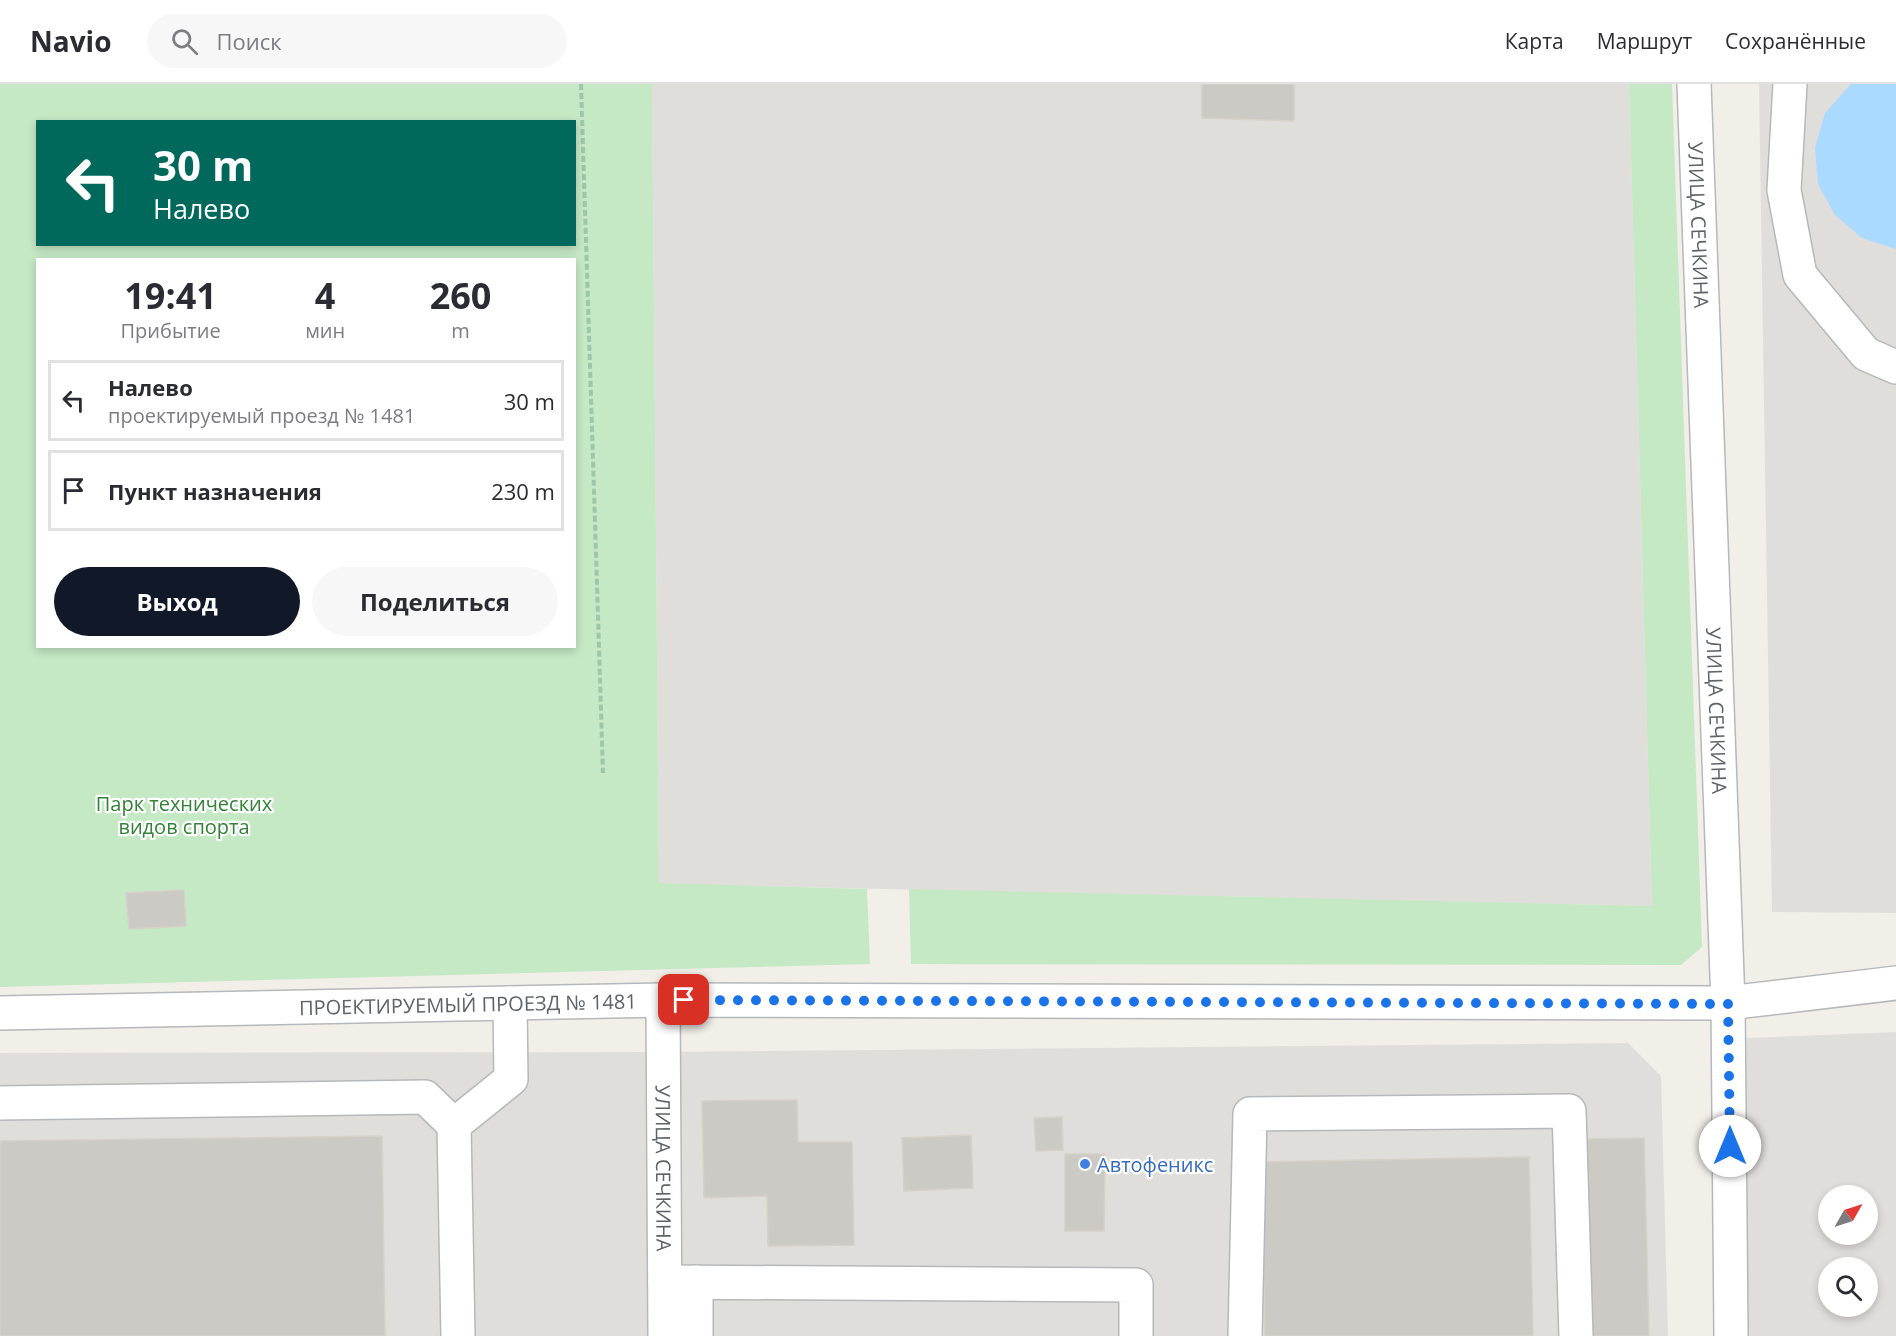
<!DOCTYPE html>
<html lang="ru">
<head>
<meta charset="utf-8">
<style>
	:root { --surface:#fff; --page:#f7f7f7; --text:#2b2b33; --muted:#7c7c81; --line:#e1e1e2; --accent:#111827 }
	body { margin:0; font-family:"Open Sans",sans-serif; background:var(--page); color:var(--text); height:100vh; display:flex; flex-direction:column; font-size:22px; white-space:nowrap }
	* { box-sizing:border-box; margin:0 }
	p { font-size:20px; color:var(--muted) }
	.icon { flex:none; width:33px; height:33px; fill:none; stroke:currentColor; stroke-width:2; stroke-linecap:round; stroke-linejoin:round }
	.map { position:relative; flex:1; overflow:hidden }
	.panel { position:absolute; left:36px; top:174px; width:540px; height:390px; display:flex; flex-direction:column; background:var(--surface); border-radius:0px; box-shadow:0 3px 9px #0003 }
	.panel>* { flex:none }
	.banner { position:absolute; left:36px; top:36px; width:540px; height:126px; border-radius:0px; box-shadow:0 3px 9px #0003; background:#00695c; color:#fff; overflow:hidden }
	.needle { width:39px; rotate:51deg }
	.fabs { position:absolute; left:1818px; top:1101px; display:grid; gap:12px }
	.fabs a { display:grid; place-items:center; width:60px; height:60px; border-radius:50%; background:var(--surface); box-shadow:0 3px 9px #0003; font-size:30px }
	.pin { position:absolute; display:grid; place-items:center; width:51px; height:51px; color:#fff; margin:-26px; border-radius:12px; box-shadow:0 3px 9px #0006 }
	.me { position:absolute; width:66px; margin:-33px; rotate:0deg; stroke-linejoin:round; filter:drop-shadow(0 0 4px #0008) }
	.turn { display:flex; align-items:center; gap:21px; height:126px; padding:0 18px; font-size:27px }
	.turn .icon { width:78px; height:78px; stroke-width:2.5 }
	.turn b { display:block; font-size:42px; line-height:51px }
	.eta { display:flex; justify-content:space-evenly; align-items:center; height:102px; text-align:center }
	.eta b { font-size:36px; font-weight:700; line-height:42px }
	.primary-button { display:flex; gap:12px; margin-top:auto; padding:12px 18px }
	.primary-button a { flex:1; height:69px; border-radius:36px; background:var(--accent); color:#fff; font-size:24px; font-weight:700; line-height:69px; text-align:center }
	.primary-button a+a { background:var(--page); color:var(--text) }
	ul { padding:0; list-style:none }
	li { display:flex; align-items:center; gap:18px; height:81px; margin:0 12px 9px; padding:0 6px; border:3px solid var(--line); border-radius:0px }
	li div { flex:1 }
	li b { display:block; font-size:22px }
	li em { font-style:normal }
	header { display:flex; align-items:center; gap:36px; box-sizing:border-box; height:84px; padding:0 30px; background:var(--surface); border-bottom:2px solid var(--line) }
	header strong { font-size:28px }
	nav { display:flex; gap:33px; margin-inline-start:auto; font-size:21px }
	.search { width:420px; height:54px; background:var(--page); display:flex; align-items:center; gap:15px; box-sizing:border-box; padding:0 21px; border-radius:33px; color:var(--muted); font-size:22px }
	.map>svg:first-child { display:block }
	.industrial { fill:#e0deda; fill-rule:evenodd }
	.green { fill:#c5e8c5; fill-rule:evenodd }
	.water { fill:#aadaff }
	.building { fill:#cccac5; stroke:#d6d1c6; stroke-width:1.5 }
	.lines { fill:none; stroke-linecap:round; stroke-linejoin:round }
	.minor-casing { stroke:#b5b8bc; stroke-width:36 }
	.path { stroke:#9cc7a9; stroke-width:4; stroke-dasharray:6 3; stroke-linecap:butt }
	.minor { stroke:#fff; stroke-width:33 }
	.route { stroke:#1a73e8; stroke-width:10; stroke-dasharray:0 18 }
	.shop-dot { fill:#3f7fe0; stroke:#fff; stroke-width:2 }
	.labels { text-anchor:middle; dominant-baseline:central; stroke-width:4.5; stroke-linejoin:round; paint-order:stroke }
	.street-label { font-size:20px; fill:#5f6368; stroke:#fff }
	.park-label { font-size:20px; fill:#348238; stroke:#fff }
	.shop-label { font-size:20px; fill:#366cbe; stroke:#fff; text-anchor:start }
</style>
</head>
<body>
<header>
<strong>Navio</strong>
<div class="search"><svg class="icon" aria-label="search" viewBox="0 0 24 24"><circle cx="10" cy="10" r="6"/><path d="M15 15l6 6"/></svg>Поиск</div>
<nav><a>Карта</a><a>Маршрут</a><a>Сохранённые</a></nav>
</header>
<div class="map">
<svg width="1896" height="1252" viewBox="0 0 1896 1252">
	<rect width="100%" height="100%" fill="#f1efe8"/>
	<path class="industrial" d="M 652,0 L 1629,0 L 1652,822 L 659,800 Z
		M 1759,0 L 1896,0 L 1896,829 L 1772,828 Z
		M 1896,948 L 1896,1252 L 1747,1252 L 1746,954 ZM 1828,1112 L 1868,1112 L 1868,1150 L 1828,1150 ZM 1828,1184 L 1868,1184 L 1868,1222 L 1828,1222 Z
		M 1628,959 L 1661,992 L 1668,1252 L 0,1252 L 0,969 L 653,968 Z"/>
	<path class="green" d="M 0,0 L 652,0 L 659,799 L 867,805 L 870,880 L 0,903 ZM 38,38 L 574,38 L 574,160 L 38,160 ZM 38,176 L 574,176 L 574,562 L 38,562 Z
		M 1629,0 L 1672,0 L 1702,863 L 1681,881 L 911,880 L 909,805 L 1652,822 Z"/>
	<path class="water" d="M 1851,0 L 1896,0 L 1896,165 L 1862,154 L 1835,131 L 1818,100 L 1815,64 L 1825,29 Z"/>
	<path class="building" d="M 1202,0 L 1294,0 L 1294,37 L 1202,34 Z
		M 184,806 L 186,842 L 129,845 L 126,809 Z
		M 797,1016 L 798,1058 L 852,1058 L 854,1161 L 768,1162 L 767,1112 L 704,1114 L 702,1017 Z
		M 1062,1033 L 1063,1066 L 1036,1067 L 1034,1034 Z
		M 971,1051 L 973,1104 L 904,1107 L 902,1054 Z
		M 382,1052 L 385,1252 L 0,1252 L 0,1057 Z
		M 1644,1054 L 1649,1252 L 1592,1252 L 1587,1055 Z
		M 1065,1070 L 1105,1070 L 1104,1147 L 1065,1147 Z
		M 1529,1073 L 1533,1252 L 1265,1252 L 1262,1078 Z"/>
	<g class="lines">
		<defs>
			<g id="minor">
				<path id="s1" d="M 1694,0 L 1728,919 L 1731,1252"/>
				<path d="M 1790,0 L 1784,106 L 1800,191 L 1866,270 L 1896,283"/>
				<path id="s2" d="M 663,916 L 665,1252"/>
				<path id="s3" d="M 0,929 L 663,916 L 1728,919 L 1896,899"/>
				<path d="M 0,1019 L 425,1013 L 454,1041 L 458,1252"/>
				<path d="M 454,1041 L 511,995 L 510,919"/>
				<path d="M 665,1198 L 1136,1201 L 1136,1252"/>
				<path d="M 696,1252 L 696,1198"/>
				<path d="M 1245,1252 L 1250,1030 L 1569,1027 L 1576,1252"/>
			</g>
		</defs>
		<use href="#minor" class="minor-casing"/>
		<path class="path" d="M 581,0 L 603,689"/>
		<use href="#minor" class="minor"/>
	</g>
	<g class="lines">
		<path class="route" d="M 684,916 L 1728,920 L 1730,1062"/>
	</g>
	<circle class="shop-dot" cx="1085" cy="1080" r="6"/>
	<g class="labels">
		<g class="street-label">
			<text stroke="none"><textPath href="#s1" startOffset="141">УЛИЦА СЕЧКИНА</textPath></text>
			<text stroke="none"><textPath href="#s1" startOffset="627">УЛИЦА СЕЧКИНА</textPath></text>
			<text stroke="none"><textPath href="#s3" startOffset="468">ПРОЕКТИРУЕМЫЙ ПРОЕЗД № 1481</textPath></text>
			<text stroke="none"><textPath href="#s2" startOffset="168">УЛИЦА СЕЧКИНА</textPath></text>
		</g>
		<g class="park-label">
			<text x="184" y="719">Парк технических<tspan x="184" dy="23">видов спорта</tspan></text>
		</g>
		<g class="shop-label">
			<text x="1097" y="1080">Автофеникс</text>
		</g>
	</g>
</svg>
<div class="fabs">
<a><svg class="needle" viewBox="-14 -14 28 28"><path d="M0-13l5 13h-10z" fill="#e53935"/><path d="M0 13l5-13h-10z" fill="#7c7c81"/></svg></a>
<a><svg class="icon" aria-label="search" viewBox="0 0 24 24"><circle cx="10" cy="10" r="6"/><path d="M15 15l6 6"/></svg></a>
</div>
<div class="pin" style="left:684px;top:916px;background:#d93025"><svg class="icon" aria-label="arrive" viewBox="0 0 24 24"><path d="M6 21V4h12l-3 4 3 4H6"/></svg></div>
<svg class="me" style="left:1730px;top:1062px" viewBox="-20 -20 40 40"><circle r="19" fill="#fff"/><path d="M0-13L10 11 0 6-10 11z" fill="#1a73e8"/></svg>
<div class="banner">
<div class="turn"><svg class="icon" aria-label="left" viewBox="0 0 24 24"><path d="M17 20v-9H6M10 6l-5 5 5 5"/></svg><div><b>30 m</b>Налево</div></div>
</div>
<section class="panel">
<div class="eta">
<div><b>19:41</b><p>Прибытие</p></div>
<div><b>4</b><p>мин</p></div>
<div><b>260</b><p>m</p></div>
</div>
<ul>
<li><svg class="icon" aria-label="left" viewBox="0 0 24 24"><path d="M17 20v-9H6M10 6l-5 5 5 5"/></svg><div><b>Налево</b><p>проектируемый проезд № 1481</p></div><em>30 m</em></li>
<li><svg class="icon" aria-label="arrive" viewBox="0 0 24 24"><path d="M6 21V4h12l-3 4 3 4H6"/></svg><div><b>Пункт назначения</b></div><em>230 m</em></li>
</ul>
<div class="primary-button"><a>Выход</a><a>Поделиться</a></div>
</section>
</div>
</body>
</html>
